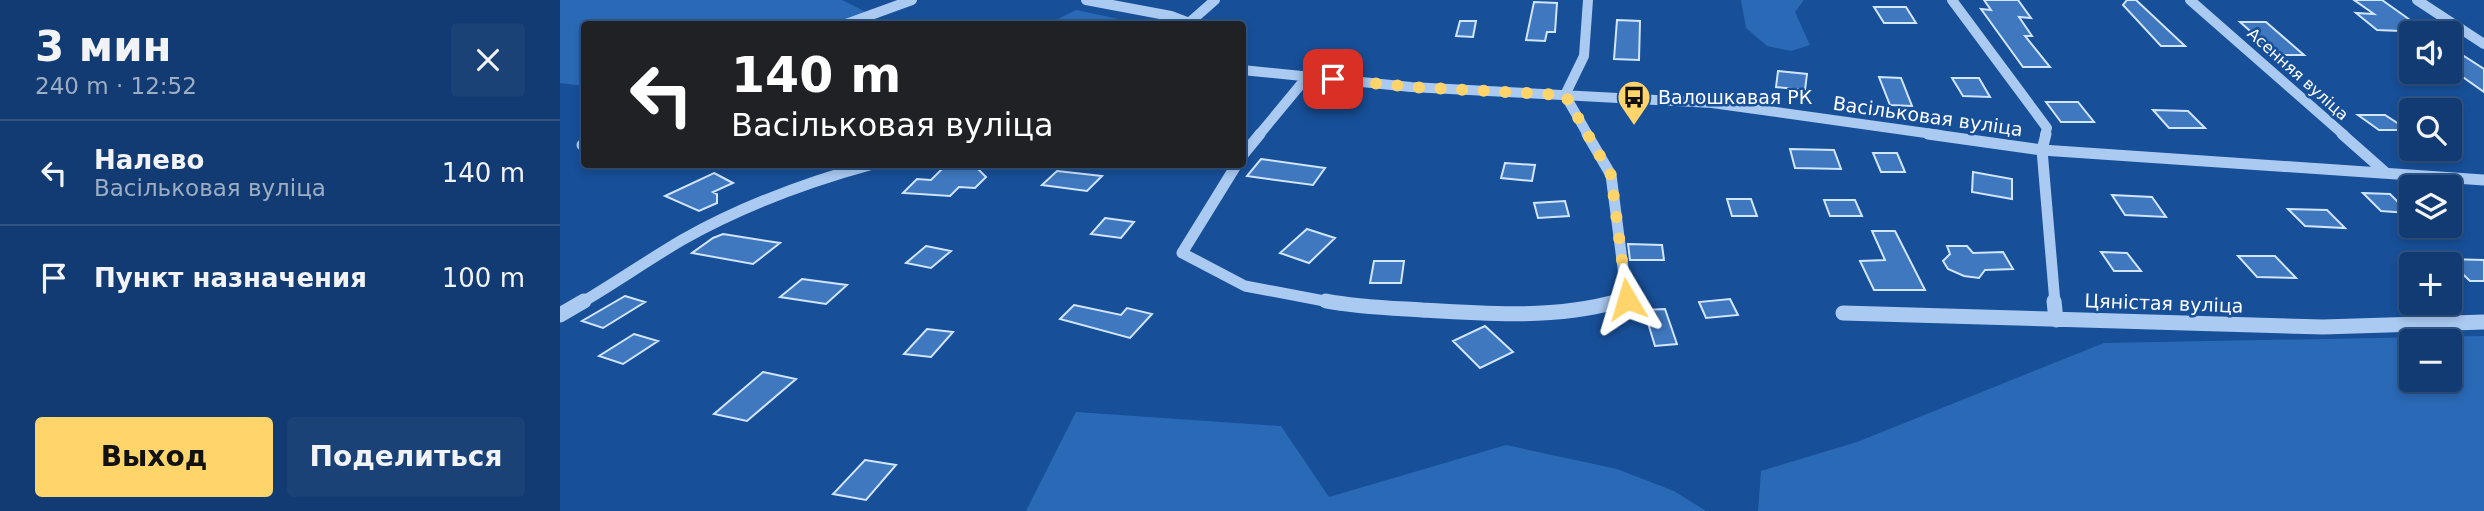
<!DOCTYPE html>
<html lang="ru">
<head>
<meta charset="utf-8">
<style>
	:root { --surface:#113b72; --page:#1a4277; --text:#f1f3f6; --muted:#9cadc4; --line:#305584; --accent:#ffd46a }
	body { margin:0; font-family:"DejaVu Sans",sans-serif; background:var(--page); color:var(--text); height:100vh; display:flex; flex-direction:column; font-size:26px; white-space:nowrap }
	* { box-sizing:border-box; margin:0 }
	p { font-size:23px; color:var(--muted) }
	.icon { flex:none; width:38px; height:38px; fill:none; stroke:currentColor; stroke-width:2; stroke-linecap:round; stroke-linejoin:round }
	.map { position:relative; flex:1; overflow:hidden }
	.sheet { display:flex; flex-direction:column; background:var(--surface); width:560px }
	.sheet>* { flex:none }
	.hud { position:absolute; left:21px; top:21px; width:665px; height:147px; border-radius:7px; box-shadow:0 4px 10px #0003,0 0 0 2px var(--line); background:#202124; color:#fff; overflow:hidden }
	.fabs { position:absolute; left:1839px; top:21px; display:grid; gap:14px }
	.fabs a { display:grid; place-items:center; width:63px; height:63px; border-radius:7px; background:var(--surface); box-shadow:0 4px 10px #0003,0 0 0 2px var(--line); font-size:35px }
	.pin { position:absolute; display:grid; place-items:center; width:60px; height:60px; color:#fff; margin:-30px; border-radius:14px; box-shadow:0 4px 10px #0006 }
	.me { position:absolute; width:77px; margin:-38px; rotate:353deg; stroke-linejoin:round; filter:drop-shadow(0 0 5px #0008) }
	.turn { display:flex; align-items:center; gap:24px; height:147px; padding:0 35px; font-size:32px }
	.turn .icon { width:91px; height:91px; stroke-width:2.5 }
	.turn b { display:block; font-size:49px; line-height:60px }
	.round { display:grid; place-items:center; flex:none; width:74px; height:74px; border-radius:7px; background:var(--page) }
	.head { display:flex; align-items:center; justify-content:space-between; height:119px; padding:0 35px }
	h1 { font-size:42px; font-weight:700; line-height:52px }
	.button { display:flex; gap:14px; margin-top:auto; padding:14px 35px }
	.button a { flex:1; height:80px; border-radius:7px; background:var(--accent); color:#111; font-size:28px; font-weight:700; line-height:80px; text-align:center }
	.button a+a { background:var(--page); color:var(--text) }
	ul { padding:0; list-style:none }
	li { display:flex; align-items:center; gap:21px; height:105px; padding:0 35px; border-top:2px solid var(--line) }
	li div { flex:1 }
	li b { display:block; font-size:26px }
	li em { font-style:normal }
	main { display:flex; flex:1; min-height:0 }
	.map>svg:first-child { display:block }
	.green { fill:#2a69b6; fill-rule:evenodd }
	.building { fill:#3f78bf; stroke:#d1e5fc; stroke-width:2 }
	.lines { fill:none; stroke-linecap:round; stroke-linejoin:round }
	.minor-far2 { stroke:#aacaf2; stroke-width:10 }
	.minor-far1 { stroke:#aacaf2; stroke-width:11 }
	.minor { stroke:#aacaf2; stroke-width:15 }
	.route { stroke:#ffd46a; stroke-width:12; stroke-dasharray:0 21.6 }
	.labels { text-anchor:middle; dominant-baseline:central; stroke-width:5; stroke-linejoin:round; paint-order:stroke }
	.far-street-label { font-size:16px; fill:#fff; stroke:#174f98 }
	.poi-label { font-size:19px; fill:#fff; stroke:#174f98; text-anchor:start }
	.street-label { font-size:19px; fill:#fff; stroke:#174f98 }
</style>
</head>
<body>
<main>
<section class="sheet">
<div class="head"><div><h1>3 мин</h1><p>240 m · 12:52</p></div><a class="round"><svg class="icon" aria-label="close" viewBox="0 0 24 24"><path d="M6 6l12 12M18 6L6 18"/></svg></a></div>
<ul>
<li><svg class="icon" aria-label="left" viewBox="0 0 24 24"><path d="M17 20v-9H6M10 6l-5 5 5 5"/></svg><div><b>Налево</b><p>Васільковая вуліца</p></div><em>140 m</em></li>
<li><svg class="icon" aria-label="arrive" viewBox="0 0 24 24"><path d="M6 21V4h12l-3 4 3 4H6"/></svg><div><b>Пункт назначения</b></div><em>100 m</em></li>
</ul>
<div class="button"><a>Выход</a><a>Поделиться</a></div>
</section>
<div class="map">
<svg width="1924" height="511" viewBox="0 0 1924 511">
	<rect width="100%" height="100%" fill="#174f98"/>
	<path class="green" d="M 0,0 L 282,0 L 306,12 L 272,24 L 24,24 L 24,86 L 0,83 Z
		M 1181,0 L 1244,0 L 1235,12 L 1250,45 L 1231,51 L 1207,46 L 1186,28 Z
		M 516,10 L 583,24 L 488,24 Z
		M 1924,336 L 1924,511 L 1198,511 L 1201,471 L 1297,442 L 1544,343 ZM 1890,341 L 1890,380 L 1852,380 L 1852,341 Z
		M 516,412 L 721,426 L 769,497 L 946,445 L 1057,469 L 1114,491 L 1146,511 L 466,511 Z"/>
	<path class="building" d="M 1424,0 L 1458,0 L 1471,18 L 1459,17 L 1472,36 L 1465,36 L 1490,67 L 1463,67 L 1421,9 L 1431,10 Z
		M 1567,0 L 1576,0 L 1625,46 L 1601,46 L 1563,5 Z
		M 1794,0 L 1822,0 L 1867,32 L 1817,30 L 1796,13 L 1814,14 Z
		M 974,2 L 997,3 L 995,32 L 987,32 L 985,41 L 966,40 Z
		M 1314,7 L 1346,7 L 1356,23 L 1324,23 Z
		M 1057,20 L 1080,21 L 1079,60 L 1054,59 Z
		M 900,21 L 916,21 L 913,37 L 896,36 Z
		M 1680,22 L 1706,22 L 1744,55 L 1717,55 Z
		M 1890,47 L 1924,69 L 1924,92 L 1890,68 Z
		M 1218,71 L 1247,74 L 1245,90 L 1216,87 Z
		M 1319,77 L 1341,78 L 1352,106 L 1330,105 Z
		M 1392,78 L 1419,78 L 1430,97 L 1403,96 Z
		M 1486,102 L 1518,102 L 1534,122 L 1501,122 Z
		M 1593,110 L 1628,111 L 1645,128 L 1609,128 Z
		M 1798,115 L 1825,115 L 1848,130 L 1819,130 Z
		M 1230,149 L 1274,150 L 1281,169 L 1235,168 Z
		M 1313,153 L 1337,153 L 1345,172 L 1321,172 Z
		M 701,159 L 765,168 L 753,185 L 687,176 Z
		M 945,163 L 975,165 L 972,181 L 941,178 Z
		M 387,164 L 413,164 L 426,177 L 415,188 L 399,187 L 390,196 L 343,193 L 357,179 L 371,180 Z
		M 497,171 L 542,176 L 527,191 L 482,185 Z
		M 1413,172 L 1452,179 L 1452,199 L 1412,192 Z
		M 154,173 L 173,183 L 153,192 L 157,194 L 157,203 L 139,211 L 105,196 Z
		M 1803,193 L 1830,194 L 1849,213 L 1821,211 Z
		M 1552,195 L 1592,197 L 1606,217 L 1565,215 Z
		M 1167,199 L 1191,199 L 1197,216 L 1172,216 Z
		M 1264,200 L 1295,200 L 1302,216 L 1270,216 Z
		M 1005,201 L 1009,216 L 978,218 L 974,203 Z
		M 1728,209 L 1767,210 L 1785,228 L 1745,226 Z
		M 545,218 L 574,222 L 561,238 L 531,234 Z
		M 747,229 L 775,238 L 749,263 L 720,253 Z
		M 1312,231 L 1335,231 L 1365,290 L 1314,290 L 1300,261 L 1325,260 Z
		M 163,234 L 220,243 L 193,264 L 132,253 L 153,238 Z
		M 1068,244 L 1102,245 L 1104,260 L 1070,260 Z
		M 366,246 L 391,251 L 371,268 L 346,263 Z
		M 1387,246 L 1407,246 L 1413,253 L 1443,252 L 1453,269 L 1425,270 L 1419,278 L 1404,276 L 1388,269 L 1383,261 L 1390,254 Z
		M 1541,252 L 1567,253 L 1581,271 L 1554,271 Z
		M 1678,256 L 1715,256 L 1736,278 L 1697,277 Z
		M 1887,259 L 1924,260 L 1924,281 L 1910,281 Z
		M 814,261 L 844,261 L 841,283 L 810,283 Z
		M 242,279 L 287,285 L 266,304 L 220,297 Z
		M 65,296 L 85,302 L 43,328 L 22,321 Z
		M 1170,299 L 1178,315 L 1146,318 L 1139,302 Z
		M 514,305 L 561,315 L 567,308 L 592,314 L 570,338 L 500,319 Z
		M 1105,309 L 1117,344 L 1095,346 L 1084,310 Z
		M 925,326 L 953,352 L 920,368 L 893,341 Z
		M 367,329 L 393,332 L 371,357 L 344,354 Z
		M 74,334 L 98,341 L 63,364 L 39,356 Z
		M 203,372 L 236,379 L 187,421 L 154,414 Z
		M 305,460 L 336,465 L 306,500 L 273,494 Z"/>
	<g class="lines">
		<path class="minor-far2" d="M 526,0 L 611,16 L 632,24
			M 1028,0 L 1024,56 L 1005,95 L 1028,135
			M 1392,0 L 1487,128 L 1485,135
			M 1630,0 L 1784,135
			M 1857,0 L 1924,44
			M 630,22 L 655,0
			M 286,24 L 352,0
			M 682,70 L 851,87 L 1152,103 L 1380,135
			M 699,135 L 747,77"/>
		<path class="minor-far1" d="M 1027,134 L 1051,175 L 1067,299 L 1053,303
			M 1368,134 L 1482,150 L 1924,180
			M 1486,134 L 1482,150 L 1495,303
			M 1782,134 L 1825,172
			M 22,145 L 24,143
			M 682,156 L 700,134
			M 677,164 L 622,253 L 685,286 L 775,303
			M 21,303 C 55,283 88,260 122,240 C 182,206 247,182 313,164"/>
		<path class="minor" d="M 766,301 C 797,307 829,308 862,310 C 926,314 996,319 1059,301
			M 1494,301 L 1496,320
			M 1283,313 L 1763,327 L 1924,322
			M 0,315 L 24,301"/>
	</g>
	<g class="lines">
		<path class="route" d="M 773,79 L 851,87 L 1005,95 L 1051,175 L 1067,299"/>
	</g>
	<defs>
		<symbol id="bus-pin" viewBox="-11 -11 22 30"><path d="M0 17L-7.5 6A9.5 9.5 0 1 1 7.5 6Z" fill="#ffd46a" stroke="#174f98"/><path d="M-5-6H5V4H4V6H2V4H-2V6H-4V4H-5ZM-3.5-4V0h7V-4ZM-3.5 1.2v1.5H-2V1.2ZM2 1.2v1.5H3.5V1.2Z" fill="#111"/></symbol>
	</defs>
	<g fill-rule="evenodd">
		<use href="#bus-pin" x="1055" y="78" width="38" height="52"/>
	</g>
	<g class="labels">
		<g class="far-street-label">
			<text transform="translate(1738 74) rotate(42)">Асенняя вуліца</text>
		</g>
		<g class="poi-label">
			<text x="1098" y="97">Валошкавая РК</text>
		</g>
		<g class="street-label">
			<text transform="translate(1368 116) rotate(8)">Васільковая вуліца</text>
			<text transform="translate(1604 303) rotate(2)">Цяністая вуліца</text>
		</g>
	</g>
</svg>
<div class="fabs">
<a><svg class="icon" aria-label="sound" viewBox="0 0 24 24"><path d="M4 9h4l5-4v14l-5-4H4zM17 9q2 3 0 6"/></svg></a>
<a><svg class="icon" aria-label="search" viewBox="0 0 24 24"><circle cx="10" cy="10" r="6"/><path d="M15 15l6 6"/></svg></a>
<a><svg class="icon" aria-label="layers" viewBox="0 0 24 24"><path d="M12 4l9 5-9 5-9-5zM3 14l9 5 9-5"/></svg></a>
<a>+</a>
<a>−</a>
</div>
<div class="pin" style="left:773px;top:79px;background:#d93025"><svg class="icon" aria-label="arrive" viewBox="0 0 24 24"><path d="M6 21V4h12l-3 4 3 4H6"/></svg></div>
<svg class="me" style="left:1067px;top:299px" viewBox="-20 -20 40 40"><path d="M0-17L14 15 0 8-14 15z" fill="#ffd46a" stroke="#fff" stroke-width="4"/></svg>
<div class="hud">
<div class="turn"><svg class="icon" aria-label="left" viewBox="0 0 24 24"><path d="M17 20v-9H6M10 6l-5 5 5 5"/></svg><div><b>140 m</b>Васільковая вуліца</div></div>
</div>
</div>
</main>
</body>
</html>
